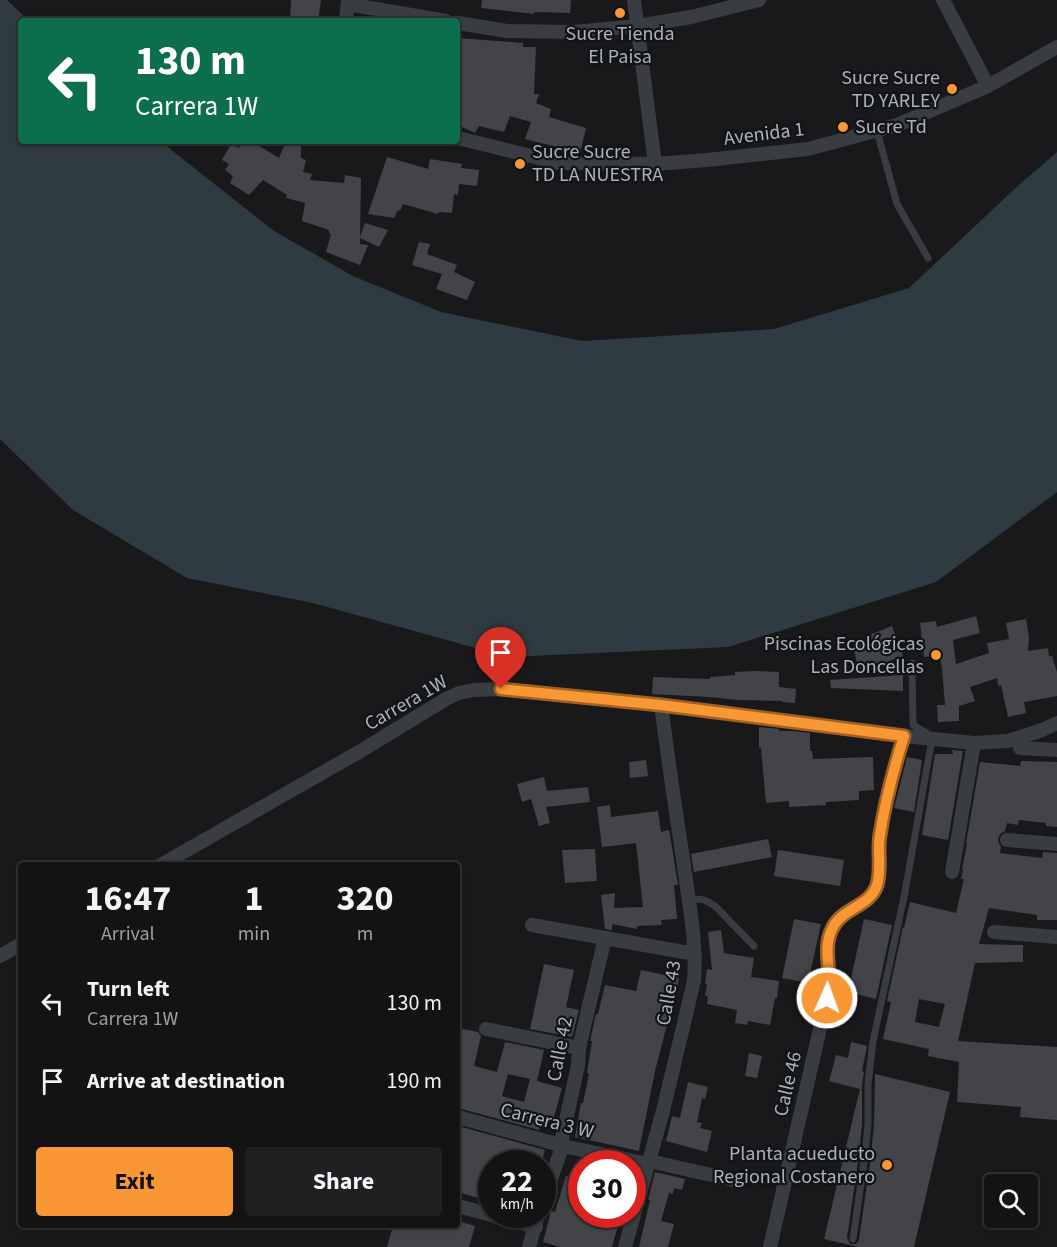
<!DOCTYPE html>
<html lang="en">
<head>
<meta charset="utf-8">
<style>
	:root { --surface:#131314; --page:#202022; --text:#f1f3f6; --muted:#9d9ea0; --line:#323234; --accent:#f89733 }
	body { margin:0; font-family:"Source Sans 3",sans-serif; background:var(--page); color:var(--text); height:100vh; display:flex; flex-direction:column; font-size:22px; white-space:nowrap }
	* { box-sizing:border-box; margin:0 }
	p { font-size:20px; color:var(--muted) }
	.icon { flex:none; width:33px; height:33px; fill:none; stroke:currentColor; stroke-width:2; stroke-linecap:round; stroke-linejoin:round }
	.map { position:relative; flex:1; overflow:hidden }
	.drawer { position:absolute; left:18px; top:862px; width:442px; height:366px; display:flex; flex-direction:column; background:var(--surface); border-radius:6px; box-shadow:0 2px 4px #0004,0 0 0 2px var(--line) }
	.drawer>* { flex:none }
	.top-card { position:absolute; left:18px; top:18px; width:442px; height:126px; border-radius:6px; box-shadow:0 2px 4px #0004,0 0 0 2px var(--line); background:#0b6e4f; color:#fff; overflow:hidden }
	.buttons { position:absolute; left:984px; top:1174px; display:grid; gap:12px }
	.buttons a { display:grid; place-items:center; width:54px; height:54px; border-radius:6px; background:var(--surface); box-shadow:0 2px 4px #0004,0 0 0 2px var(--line); font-size:30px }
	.speed { position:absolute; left:478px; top:1150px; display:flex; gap:12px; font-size:30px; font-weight:700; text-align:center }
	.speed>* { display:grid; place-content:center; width:78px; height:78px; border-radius:50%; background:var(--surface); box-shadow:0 2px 4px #0004,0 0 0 2px var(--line); line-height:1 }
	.speed small { font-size:15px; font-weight:400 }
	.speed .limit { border:9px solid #d22; background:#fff; color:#111 }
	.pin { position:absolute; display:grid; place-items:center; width:51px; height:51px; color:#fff; margin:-62px -26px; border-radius:50% 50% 50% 0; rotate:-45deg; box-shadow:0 0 6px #0007 }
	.pin .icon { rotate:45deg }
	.me { position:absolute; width:66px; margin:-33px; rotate:2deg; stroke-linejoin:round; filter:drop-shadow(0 0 4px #0008) }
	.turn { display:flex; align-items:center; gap:21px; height:126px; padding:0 18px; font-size:27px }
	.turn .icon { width:78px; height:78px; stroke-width:2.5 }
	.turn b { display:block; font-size:42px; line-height:51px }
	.eta { display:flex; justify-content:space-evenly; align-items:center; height:102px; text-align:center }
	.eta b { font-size:36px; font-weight:700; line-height:42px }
	.cta { display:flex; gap:12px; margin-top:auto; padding:12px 18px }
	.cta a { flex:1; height:69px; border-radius:6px; background:var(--accent); color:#111; font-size:24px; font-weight:700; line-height:69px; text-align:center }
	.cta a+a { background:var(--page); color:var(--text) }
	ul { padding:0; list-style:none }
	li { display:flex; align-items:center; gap:18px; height:78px; padding:0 18px }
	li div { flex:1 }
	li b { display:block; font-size:22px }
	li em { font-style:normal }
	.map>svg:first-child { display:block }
	.water { fill:#2e3b40 }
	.building { fill:#434448; fill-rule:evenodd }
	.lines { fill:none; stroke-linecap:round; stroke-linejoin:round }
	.lane { stroke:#393c40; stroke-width:7 }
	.street { stroke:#393c40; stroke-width:14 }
	.route-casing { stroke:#a16221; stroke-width:15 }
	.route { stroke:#f89733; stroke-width:10 }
	.poi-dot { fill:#f89733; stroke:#131416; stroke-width:2 }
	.labels { text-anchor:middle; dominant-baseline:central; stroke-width:4.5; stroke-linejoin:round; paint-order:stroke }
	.poi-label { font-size:20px; fill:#aab2bb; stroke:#131416; text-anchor:end }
	.street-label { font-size:20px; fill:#aab2bb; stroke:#131416 }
</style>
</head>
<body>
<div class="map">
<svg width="1057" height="1247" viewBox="0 0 1057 1247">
	<rect width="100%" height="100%" fill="#19191b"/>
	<path class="water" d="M 0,0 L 7,0 L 29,21 L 21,21 L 21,141 L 160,141 L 274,231 L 353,276 L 441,312 L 582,341 L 774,329 L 909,288 L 1020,184 L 1057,152 L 1057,492 L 936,582 L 728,647 L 508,657 L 313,603 L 187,578 L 73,510 L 0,439 Z"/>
	<path class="building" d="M 291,0 L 321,0 L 318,21 L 290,21 Z
		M 482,0 L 571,0 L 570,13 L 534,12 L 534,14 L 481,8 Z
		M 458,38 L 523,43 L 523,47 L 536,47 L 534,94 L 539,94 L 536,103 L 551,109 L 549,117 L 586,128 L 580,153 L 525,139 L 531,122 L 510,116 L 504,132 L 479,126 L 475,133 L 458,125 Z
		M 244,141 L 251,141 L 279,158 L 286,141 L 301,141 L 301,158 L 306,160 L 303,172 L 312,174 L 310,180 L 344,183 L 345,175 L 361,178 L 360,237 L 365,223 L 388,230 L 379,247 L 360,238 L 360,244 L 368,245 L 360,265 L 326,252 L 331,234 L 329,233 L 329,230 L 302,221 L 305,203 L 286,198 L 287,195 L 263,180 L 249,195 L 230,183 L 233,176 L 225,170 L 229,164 L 222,160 L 231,144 L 239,148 Z
		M 387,157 L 428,169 L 430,159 L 462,164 L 461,168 L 479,170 L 477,186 L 459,184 L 458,195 L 454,194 L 452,213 L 438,212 L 438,214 L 403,204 L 400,211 L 398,210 L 394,218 L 368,214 Z
		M 419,242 L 430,244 L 427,254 L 457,265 L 454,272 L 475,282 L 467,300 L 436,289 L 442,274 L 412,265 Z
		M 976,616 L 980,633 L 953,640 L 956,664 L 989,653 L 987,643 L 1009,639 L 1006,623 L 1026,619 L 1029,637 L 1028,651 L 1048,648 L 1049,656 L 1052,656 L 1057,672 L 1057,696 L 1024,702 L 1026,713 L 1008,717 L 1001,685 L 998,686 L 997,678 L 970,687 L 975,701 L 959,706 L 959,721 L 938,722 L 937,705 L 945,705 L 942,669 L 940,655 L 924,657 L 920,623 L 936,621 L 937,627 Z
		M 892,626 L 903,656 L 859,672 L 853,645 L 872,641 L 869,635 Z
		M 754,671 L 779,672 L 779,687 L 796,689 L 795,703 L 782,702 L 782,701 L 737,700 L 709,697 L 652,694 L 653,677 L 710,679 L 710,677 L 735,675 L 735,672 Z
		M 903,675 L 903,691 L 831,688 L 830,680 Z
		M 759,727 L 779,729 L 779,731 L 793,731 L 810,733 L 810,751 L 812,751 L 813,759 L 873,757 L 874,790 L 859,791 L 859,800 L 826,802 L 826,805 L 789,807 L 789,801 L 766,803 L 761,748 L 759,748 Z
		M 952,750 L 963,751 L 948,840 L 922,835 L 935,754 L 953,754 Z
		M 907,757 L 922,760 L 914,812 L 894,808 Z
		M 646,760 L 648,776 L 630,778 L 629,762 Z
		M 1021,761 L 1057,762 L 1057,827 L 1046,826 L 1046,823 L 1019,820 L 1018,825 L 1007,823 L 1005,831 L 1000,834 L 998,839 L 999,843 L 1001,847 L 1000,853 L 1042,858 L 1043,852 L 1057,853 L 1057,920 L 1037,920 L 1037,915 L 989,908 L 979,944 L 1023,945 L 1023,962 L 975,963 L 958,1041 L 1057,1047 L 1057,1120 L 1020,1117 L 1021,1107 L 957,1102 L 959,1062 L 928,1056 L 929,1049 L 883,1039 L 891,1002 L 887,1001 L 903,927 L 904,928 L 910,902 L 956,913 L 964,879 L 961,879 L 963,870 L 962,869 L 967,843 L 966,843 L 980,762 L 1020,766 ZM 919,999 L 945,1004 L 939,1027 L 915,1022 Z
		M 544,777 L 547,791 L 588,787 L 590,802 L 546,807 L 550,823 L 539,826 L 531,799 L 522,802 L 517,784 Z
		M 610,805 L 611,817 L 658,811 L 661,832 L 669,830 L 670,835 L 678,885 L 674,885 L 677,919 L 661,920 L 662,925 L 637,926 L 637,929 L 612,924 L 612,930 L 605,929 L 601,895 L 615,893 L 614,908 L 643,907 L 636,843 L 602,847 L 597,807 Z
		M 768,839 L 772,857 L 694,872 L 691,854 Z
		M 595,849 L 597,881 L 565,883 L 562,850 Z
		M 778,850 L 844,860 L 840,886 L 774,876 Z
		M 794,919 L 821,924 L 808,983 L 782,978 Z
		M 864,919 L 892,925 L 876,999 L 848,992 Z
		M 721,930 L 724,953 L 754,958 L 751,977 L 779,981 L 777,998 L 775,998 L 770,1025 L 748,1021 L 747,1025 L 735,1023 L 737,1010 L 707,1004 L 708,996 L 705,996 L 707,985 L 705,984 L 707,969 L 712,970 L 708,932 Z
		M 544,964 L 574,970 L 566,1007 L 579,1010 L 572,1037 L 530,1029 Z
		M 641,970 L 679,978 L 675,999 L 672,999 L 669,1017 L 655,1071 L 639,1151 L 575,1137 L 581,1103 L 583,1103 L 589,1074 L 587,1073 L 592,1041 L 590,1041 L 596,1014 L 598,1014 L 605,985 L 636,991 Z
		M 458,1028 L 478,1032 L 481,1036 L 474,1066 L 497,1072 L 505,1042 L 544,1050 L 537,1081 L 530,1079 L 562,1088 L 553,1121 L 542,1118 L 539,1130 L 458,1108 ZM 508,1074 L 530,1079 L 524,1102 L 502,1096 Z
		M 851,1042 L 867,1046 L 862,1071 L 864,1072 L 862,1084 L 862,1124 L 859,1154 L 847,1238 L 850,1244 L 856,1244 L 859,1240 L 871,1156 L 874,1124 L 875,1074 L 950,1092 L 914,1247 L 859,1247 L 824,1239 L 860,1089 L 829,1081 L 836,1055 L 848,1058 Z
		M 749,1053 L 762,1056 L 757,1078 L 745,1076 Z
		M 688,1082 L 708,1087 L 705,1099 L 702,1098 L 697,1122 L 702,1123 L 700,1128 L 712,1131 L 707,1152 L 666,1141 L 672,1116 L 680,1118 Z
		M 458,1126 L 545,1150 L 541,1164 L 492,1164 L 492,1202 L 458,1192 Z
		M 655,1172 L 685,1179 L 682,1190 L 674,1188 L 673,1194 L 669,1193 L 661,1221 L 674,1224 L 668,1247 L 639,1247 L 650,1200 L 648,1200 Z
		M 566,1176 L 582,1180 L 582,1215 L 621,1215 L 612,1247 L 560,1247 L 543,1242 L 551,1211 L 555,1212 Z
		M 458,1221 L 475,1226 L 469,1247 L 387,1247 L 393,1226 L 458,1226 Z"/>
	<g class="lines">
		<path class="lane" d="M 877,131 L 897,204 L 928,258
			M 912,663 L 913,725 L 930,735
			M 689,900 C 701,898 704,899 715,906 L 754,946
			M 853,1239 L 865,1155 L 868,1124 L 868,1084 L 873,1041 L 905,892 L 932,739"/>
		<path class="street" d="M 634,0 L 655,164
			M 943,0 L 988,86
			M 348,4 L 446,21
			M 346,21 L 348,0
			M 458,23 L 507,31 L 573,32 L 638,26 L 691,17 L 759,0
			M 458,138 L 559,163 L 655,164 L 707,160 L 808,149 L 897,125 L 988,86 L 1057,47
			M 1020,748 L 1057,750
			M 1007,840 L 1057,844
			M 159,866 L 364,749 L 446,699 L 459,693 L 474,690 L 501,689 L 661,705 L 904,736 L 974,743 L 1008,741 L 1042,730 L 1057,723
			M 952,872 L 974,743
			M 532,925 L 695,954
			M 994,932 L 1057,937
			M 0,956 L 21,944
			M 486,1029 L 579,1048
			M 458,1117 L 568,1147 L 643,1163 L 654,1162 L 733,1180
			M 543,1202 L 560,1153 L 562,1138 L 578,1066 L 579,1048 L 605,938
			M 458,1206 L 536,1227
			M 529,1247 L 538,1215
			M 625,1247 L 663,1111 L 694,981 C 697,943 689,904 684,866 C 676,813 668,759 661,705
			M 770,1247 L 827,998 C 828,992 829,985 829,979 C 829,963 824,945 832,929 C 841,908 869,907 877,885 C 882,869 877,851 880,835 C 885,802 894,768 904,736"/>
	</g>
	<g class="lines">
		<defs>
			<path id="route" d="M 501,689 L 661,705 L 904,736 C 894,768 885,802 880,835 C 877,851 882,869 877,885 C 870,907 841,908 832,929 C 824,945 829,963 829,979 C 829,986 828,992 827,998"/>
		</defs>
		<use href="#route" class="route-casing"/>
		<use href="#route" class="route"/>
	</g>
	<g class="poi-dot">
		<circle cx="620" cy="13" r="6"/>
		<circle cx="952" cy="89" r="6"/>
		<circle cx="843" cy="127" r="6"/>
		<circle cx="520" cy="164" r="6"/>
		<circle cx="936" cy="655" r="6"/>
		<circle cx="887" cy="1165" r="6"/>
	</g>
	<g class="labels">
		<g class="poi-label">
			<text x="620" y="34" text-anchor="middle">Sucre Tienda<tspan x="620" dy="23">El Paisa</tspan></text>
			<text x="940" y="78">Sucre Sucre<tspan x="940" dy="23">TD YARLEY</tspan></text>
			<text x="855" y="127" text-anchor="start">Sucre Td</text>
			<text x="532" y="152" text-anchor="start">Sucre Sucre<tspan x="532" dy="23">TD LA NUESTRA</tspan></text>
			<text x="924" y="644">Piscinas Ecológicas<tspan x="924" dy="23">Las Doncellas</tspan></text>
			<text x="875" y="1154">Planta acueducto<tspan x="875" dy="23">Regional Costanero</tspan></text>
		</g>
		<g class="street-label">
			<text transform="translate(764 134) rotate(-7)">Avenida 1</text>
			<text transform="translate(406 703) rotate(-30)">Carrera 1W</text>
			<text transform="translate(669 993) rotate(-80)">Calle 43</text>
			<text transform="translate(560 1049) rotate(-79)">Calle 42</text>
			<text transform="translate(788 1084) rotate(-77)">Calle 46</text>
			<text transform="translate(547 1121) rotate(14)">Carrera 3 W</text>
		</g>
	</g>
</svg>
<div class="buttons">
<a><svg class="icon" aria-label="search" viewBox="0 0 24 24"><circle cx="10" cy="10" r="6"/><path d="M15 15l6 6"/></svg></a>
</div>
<div class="speed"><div>22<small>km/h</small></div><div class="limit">30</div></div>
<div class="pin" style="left:501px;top:689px;background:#d93025"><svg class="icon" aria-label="arrive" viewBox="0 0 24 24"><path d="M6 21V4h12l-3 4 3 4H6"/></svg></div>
<svg class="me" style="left:827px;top:998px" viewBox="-20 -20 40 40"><circle r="17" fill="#f89733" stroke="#fff" stroke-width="3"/><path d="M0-11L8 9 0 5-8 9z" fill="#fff"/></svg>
<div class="top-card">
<div class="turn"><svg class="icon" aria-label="left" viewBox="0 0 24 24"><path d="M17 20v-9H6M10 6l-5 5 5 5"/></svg><div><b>130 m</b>Carrera 1W</div></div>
</div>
<section class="drawer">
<div class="eta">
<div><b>16:47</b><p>Arrival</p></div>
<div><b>1</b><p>min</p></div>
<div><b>320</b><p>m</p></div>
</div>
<ul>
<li><svg class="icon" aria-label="left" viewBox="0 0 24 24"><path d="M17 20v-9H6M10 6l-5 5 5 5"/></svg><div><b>Turn left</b><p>Carrera 1W</p></div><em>130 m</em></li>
<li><svg class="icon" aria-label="arrive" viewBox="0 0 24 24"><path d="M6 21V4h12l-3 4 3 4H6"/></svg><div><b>Arrive at destination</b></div><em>190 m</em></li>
</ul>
<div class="cta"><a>Exit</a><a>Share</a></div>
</section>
</div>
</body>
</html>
